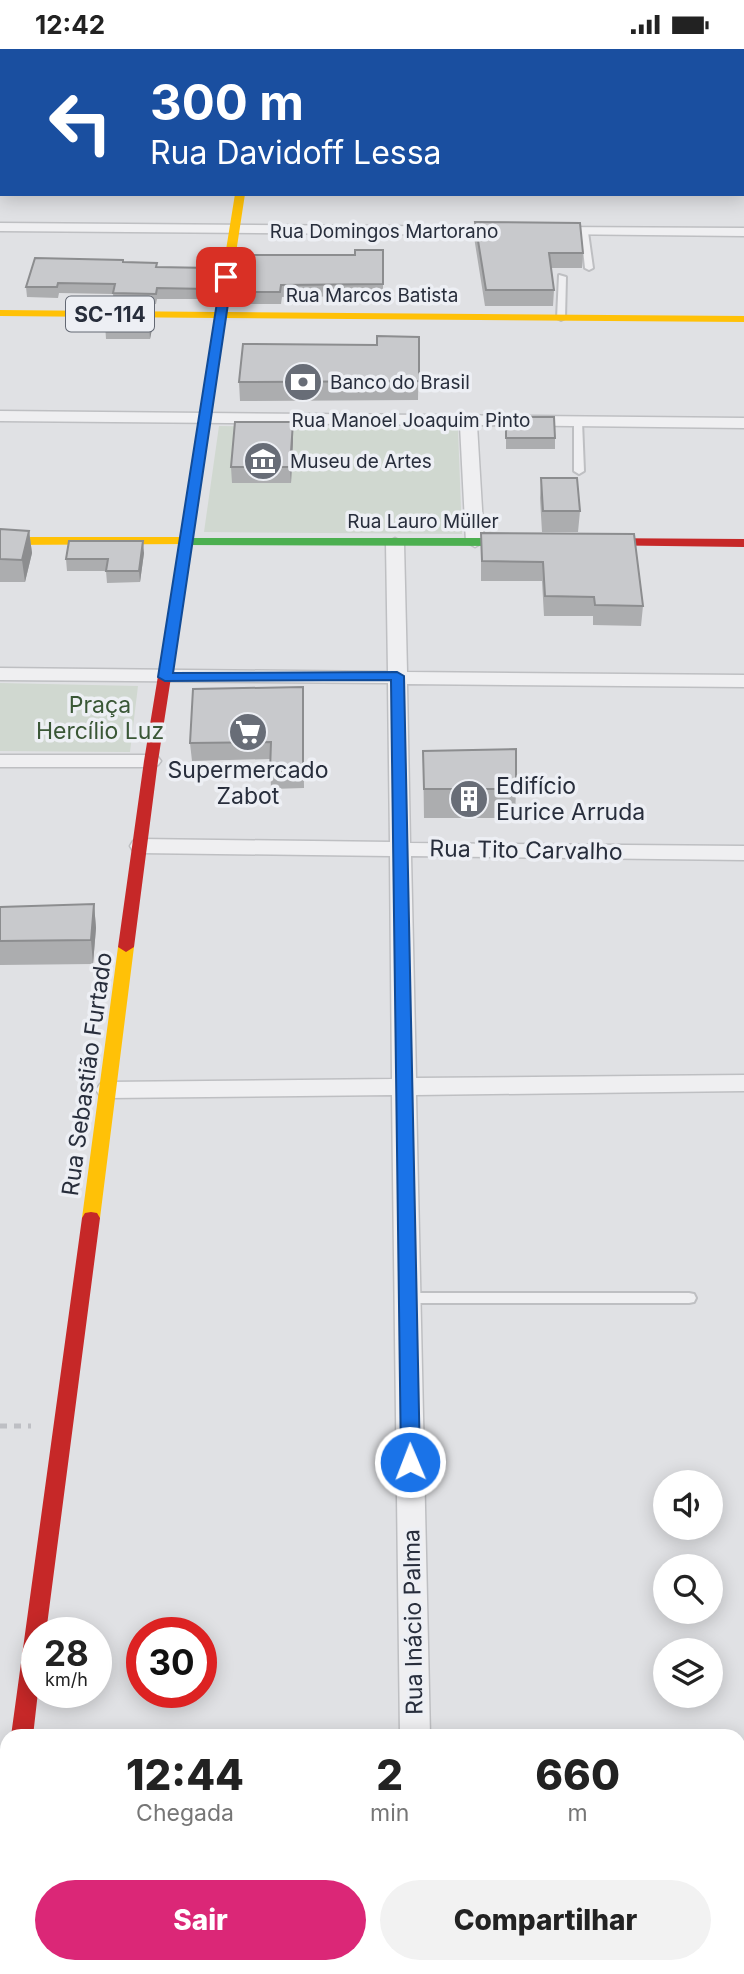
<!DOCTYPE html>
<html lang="pt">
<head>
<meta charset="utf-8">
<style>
	:root { --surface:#fff; --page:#f2f2f2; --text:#222; --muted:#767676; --accent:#db2777 }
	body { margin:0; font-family:Inter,sans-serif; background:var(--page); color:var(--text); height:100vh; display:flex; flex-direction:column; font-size:26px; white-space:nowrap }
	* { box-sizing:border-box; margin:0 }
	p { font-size:23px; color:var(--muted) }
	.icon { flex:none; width:38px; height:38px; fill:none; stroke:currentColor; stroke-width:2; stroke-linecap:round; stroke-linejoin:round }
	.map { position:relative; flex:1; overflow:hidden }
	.panel { position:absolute; left:0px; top:1680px; width:746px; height:245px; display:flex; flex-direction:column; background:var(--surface); border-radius:21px 21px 0 0; box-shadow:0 4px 18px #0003 }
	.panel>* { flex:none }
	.hud { position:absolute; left:0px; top:0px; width:746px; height:147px; box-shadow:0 4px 18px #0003; background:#1a4fa0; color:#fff; overflow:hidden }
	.fabs { position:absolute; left:653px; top:1421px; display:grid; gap:14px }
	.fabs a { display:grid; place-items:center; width:70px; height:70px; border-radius:50%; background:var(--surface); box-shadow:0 4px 18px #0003; font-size:35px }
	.speed { position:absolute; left:21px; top:1568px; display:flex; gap:14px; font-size:35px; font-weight:700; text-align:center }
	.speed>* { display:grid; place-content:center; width:91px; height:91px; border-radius:50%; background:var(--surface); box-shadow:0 4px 18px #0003; line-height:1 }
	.speed small { font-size:18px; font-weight:400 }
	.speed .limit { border:10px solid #d22; background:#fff; color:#111 }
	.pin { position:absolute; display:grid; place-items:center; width:60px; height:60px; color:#fff; margin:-30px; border-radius:14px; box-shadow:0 4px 10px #0006 }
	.me { position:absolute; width:77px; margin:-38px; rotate:359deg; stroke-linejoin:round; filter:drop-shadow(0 0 5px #0008) }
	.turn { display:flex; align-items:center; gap:24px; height:147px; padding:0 35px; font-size:32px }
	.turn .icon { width:91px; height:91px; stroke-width:2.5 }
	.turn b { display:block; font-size:49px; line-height:60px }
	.eta { display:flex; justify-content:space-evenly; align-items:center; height:119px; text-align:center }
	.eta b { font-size:42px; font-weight:800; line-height:49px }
	.action { display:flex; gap:14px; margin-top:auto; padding:14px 35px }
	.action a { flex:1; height:80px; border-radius:42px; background:var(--accent); color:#fff; font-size:28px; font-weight:800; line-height:80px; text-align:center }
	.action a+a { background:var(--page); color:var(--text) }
	.status { display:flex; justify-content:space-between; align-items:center; height:49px; padding:0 35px; background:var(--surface); direction:ltr }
	.status svg { height:19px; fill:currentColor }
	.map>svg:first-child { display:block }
	.green { fill:#d0d8d0 }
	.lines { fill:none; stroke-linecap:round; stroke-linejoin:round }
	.lane-casing { stroke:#bebfc2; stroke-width:4 }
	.street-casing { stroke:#bebfc2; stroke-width:3 }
	.path { stroke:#bebfc4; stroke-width:5; stroke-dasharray:7 7; stroke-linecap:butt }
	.lane { fill:#efeff1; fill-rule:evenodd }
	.street { fill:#efeff1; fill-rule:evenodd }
	.fast { fill:#4caf50; fill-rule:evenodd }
	.slow { fill:#ffc107; fill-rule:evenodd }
	.jam { fill:#c62828; fill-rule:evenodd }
	.wall { fill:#acadaf }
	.shaded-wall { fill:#8c8d8f }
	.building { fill:#c8c9cc; stroke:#8c8d8f; stroke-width:2 }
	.route { fill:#1a73e8; stroke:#114b97; stroke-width:2 }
	.labels { text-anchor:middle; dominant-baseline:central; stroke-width:7; stroke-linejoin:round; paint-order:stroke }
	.far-street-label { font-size:19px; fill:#282e3c; stroke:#edeff4 }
	.far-poi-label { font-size:19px; fill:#282e3c; stroke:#edeff4; text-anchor:start }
	.shield { fill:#edeff4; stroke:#636873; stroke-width:2 }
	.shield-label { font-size:21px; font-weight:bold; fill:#282e3c }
	.park-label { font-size:23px; fill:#3a5736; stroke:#edeff4 }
	.poi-label { font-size:23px; fill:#282e3c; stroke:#edeff4 }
	.street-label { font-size:23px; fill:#282e3c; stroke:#edeff4 }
</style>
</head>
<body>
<div class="status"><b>12:42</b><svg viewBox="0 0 49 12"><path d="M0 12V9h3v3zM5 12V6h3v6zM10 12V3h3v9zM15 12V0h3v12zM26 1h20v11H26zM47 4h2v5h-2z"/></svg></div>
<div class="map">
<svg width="744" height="1925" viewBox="0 0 744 1925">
	<rect width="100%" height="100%" fill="#e0e1e4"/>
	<path class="green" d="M 219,377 L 458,381 L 462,485 L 204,483 Z
		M 0,634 L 138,637 L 130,703 L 0,702 Z"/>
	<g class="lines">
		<defs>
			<path id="lane" d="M 581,181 L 588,183 L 593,219 L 589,221 L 585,219 Z
				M 559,226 L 566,228 L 565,269 L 561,271 L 557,269 Z
				M 578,369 L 582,372 L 584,422 L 579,425 L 574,422 L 574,372 Z
				M 408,1244 L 689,1244 L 694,1245 L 696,1249 L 694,1253 L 689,1254 L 408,1254 L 403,1253 L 401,1249 L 403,1245 Z"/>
			<path id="street" d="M 692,0 L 706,0 L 691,2 Z
				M 0,174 L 504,178 L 511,182 L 504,186 L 0,182 Z
				M 553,178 L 744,179 L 744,187 L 548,185 L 546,182 L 548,179 Z
				M 0,362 L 744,369 L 744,379 L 477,376 L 484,493 L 475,498 L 466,493 L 460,376 L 0,372 Z
				M 395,489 L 404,494 L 407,623 L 744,626 L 744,638 L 407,635 L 410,794 L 744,797 L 744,811 L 411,807 L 416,1029 L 744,1026 L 744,1042 L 416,1046 L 430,1687 L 400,1687 L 392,1046 L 108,1049 L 100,1047 L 96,1041 L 100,1035 L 108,1033 L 392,1030 L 390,807 L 140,804 L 133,802 L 130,797 L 133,792 L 140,790 L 390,793 L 388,634 L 0,631 L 0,619 L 388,623 L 386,494 Z
				M 0,706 L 151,706 L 158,708 L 161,712 L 158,716 L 151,718 L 0,718 Z
				M 405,1918 L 437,1918 L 437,1925 L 405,1925 Z"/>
		</defs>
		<use href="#lane" class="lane-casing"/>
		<use href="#street" class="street-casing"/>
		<path class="path" d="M 0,1377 L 31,1377"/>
		<use href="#lane" class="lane"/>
		<use href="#street" class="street"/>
		<path class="fast" d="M 186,489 L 525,489 L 531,493 L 525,497 L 182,496 L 182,490 Z"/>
		<path class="slow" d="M 253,0 L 261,0 L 261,2 L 253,2 Z
			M 503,0 L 515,0 L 516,2 L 504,2 Z
			M 235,145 L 245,145 L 227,263 L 744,267 L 744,273 L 226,269 L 190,495 L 0,496 L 0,488 L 180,488 L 215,269 L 0,267 L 0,261 L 216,263 Z
			M 126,893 L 134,898 L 100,1169 L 97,1174 L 85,1174 L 82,1169 L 118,898 Z
			M 7,1789 L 7,1832 L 0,1835 L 0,1791 Z
			M 738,1823 L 744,1823 L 744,1845 L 738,1845 Z"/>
		<path class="jam" d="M 186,489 L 192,493 L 158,712 L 134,898 L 126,903 L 118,898 L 144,712 L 180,493 Z
			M 589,489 L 744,490 L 744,498 L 585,496 L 585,490 Z
			M 91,1163 L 97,1164 L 100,1169 L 46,1584 L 37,1584 L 38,1643 L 33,1687 L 11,1687 L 82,1169 L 85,1164 Z"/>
	</g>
	<path class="wall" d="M 475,173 L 583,204 L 582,219 L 551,219 L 554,241 L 553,257 L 485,257 L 474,188 Z
		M 383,201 L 383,247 L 282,248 L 281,255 L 241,255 L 241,251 L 238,251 L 238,239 L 355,206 Z
		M 124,213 L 157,218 L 212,230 L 209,250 L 157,250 L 156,255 L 114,255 L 113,245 L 59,244 L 58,249 L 27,248 L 26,238 Z
		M 152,260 L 153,275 L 150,290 L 106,290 L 105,275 Z
		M 419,288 L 418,351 L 240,352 L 239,333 L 377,296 Z
		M 506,368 L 555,389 L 555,400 L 506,400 Z
		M 293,389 L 291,434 L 232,434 L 231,418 Z
		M 541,429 L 580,462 L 578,483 L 542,483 L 540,449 Z
		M 0,480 L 29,482 L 32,504 L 25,533 L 0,533 Z
		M 481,484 L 643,557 L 641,577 L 593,576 L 593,567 L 544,567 L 542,532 L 481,532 Z
		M 144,504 L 140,533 L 107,534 L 106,522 L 67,522 L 66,510 Z
		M 303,638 L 304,739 L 271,740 L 270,710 L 192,712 L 190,694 Z
		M 423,702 L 516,740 L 515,769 L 424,769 Z
		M 94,855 L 96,879 L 93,915 L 0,916 L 0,858 Z"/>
	<path class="shaded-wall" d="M 212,219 L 212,230 L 209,250 L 208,240 Z
		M 152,260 L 153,275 L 150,290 L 149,275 Z
		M 293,373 L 293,389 L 291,434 L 290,418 Z
		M 29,482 L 32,504 L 25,533 L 22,511 Z
		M 143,492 L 144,504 L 140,533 L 139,522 Z
		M 94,855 L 96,879 L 93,915 L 91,891 Z"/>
	<path class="building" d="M 475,173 L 580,174 L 583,204 L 549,204 L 554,241 L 486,241 Z
		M 355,201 L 383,201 L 383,235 L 281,236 L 280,243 L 240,243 L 241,239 L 238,239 L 245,206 L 355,206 Z
		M 35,209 L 123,211 L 123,213 L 157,214 L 156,218 L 212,219 L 208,240 L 157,239 L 156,245 L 113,244 L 115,235 L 58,234 L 57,238 L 26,238 Z
		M 108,259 L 152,260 L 149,275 L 105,275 Z
		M 377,287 L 419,288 L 419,332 L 239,333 L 243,295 L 377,296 Z
		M 506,368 L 554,368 L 555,389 L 506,389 Z
		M 235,373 L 293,373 L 290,418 L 231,418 Z
		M 541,429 L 577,429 L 580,462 L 543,462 Z
		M 0,480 L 29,482 L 22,511 L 0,510 Z
		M 481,484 L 634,485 L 643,557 L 595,556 L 594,548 L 545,547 L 543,513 L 482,512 Z
		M 69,492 L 143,492 L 139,522 L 106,522 L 108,510 L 66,510 Z
		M 303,638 L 303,722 L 270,722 L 271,693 L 190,694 L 193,640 Z
		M 516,700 L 516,740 L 424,740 L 423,702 Z
		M 94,855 L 91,891 L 0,892 L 0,858 Z"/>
	<path class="route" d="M 226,225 L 232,228 L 173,624 L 397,623 L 404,627 L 420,1413 L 417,1419 L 410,1421 L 404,1419 L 401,1413 L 391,631 L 165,632 L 158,628 L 221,228 Z"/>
	<defs>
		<symbol id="bank-disc" viewBox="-11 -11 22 22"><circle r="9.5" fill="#686d77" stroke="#edeff4"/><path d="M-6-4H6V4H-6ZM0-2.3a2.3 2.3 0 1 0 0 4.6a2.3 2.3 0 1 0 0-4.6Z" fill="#fff"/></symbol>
		<symbol id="museum-disc" viewBox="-11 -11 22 22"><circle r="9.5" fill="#686d77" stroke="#edeff4"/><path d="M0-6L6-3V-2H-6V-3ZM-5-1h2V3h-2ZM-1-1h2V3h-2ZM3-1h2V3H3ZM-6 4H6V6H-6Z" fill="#fff"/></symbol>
		<symbol id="supermarket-disc" viewBox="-11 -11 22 22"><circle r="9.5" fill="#686d77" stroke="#edeff4"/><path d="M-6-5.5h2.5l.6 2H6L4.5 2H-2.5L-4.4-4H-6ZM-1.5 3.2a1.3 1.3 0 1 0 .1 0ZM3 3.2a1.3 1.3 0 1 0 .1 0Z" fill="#fff"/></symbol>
		<symbol id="building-disc" viewBox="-11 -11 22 22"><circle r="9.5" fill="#686d77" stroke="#edeff4"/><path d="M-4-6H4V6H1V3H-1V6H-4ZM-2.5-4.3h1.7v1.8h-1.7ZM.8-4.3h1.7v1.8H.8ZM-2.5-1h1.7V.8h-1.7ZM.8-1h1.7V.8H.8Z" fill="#fff"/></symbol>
	</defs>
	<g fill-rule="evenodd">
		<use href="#bank-disc" x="281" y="311" width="44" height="44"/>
		<use href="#museum-disc" x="241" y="390" width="44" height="44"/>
		<use href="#supermarket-disc" x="226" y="661" width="44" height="44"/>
		<use href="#building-disc" x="447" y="728" width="44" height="44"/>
	</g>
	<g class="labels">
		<g class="far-street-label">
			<text x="384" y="182">Rua Domingos Martorano</text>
			<text x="372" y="246">Rua Marcos Batista</text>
			<text x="411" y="371">Rua Manoel Joaquim Pinto</text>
			<text x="423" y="472">Rua Lauro Müller</text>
		</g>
		<g class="far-poi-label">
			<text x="330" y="333">Banco do Brasil</text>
			<text x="290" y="412">Museu de Artes</text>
		</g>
		<rect class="shield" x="66" y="247.5" width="88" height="35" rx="5"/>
		<g class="shield-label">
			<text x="110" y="265">SC-114</text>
		</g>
		<g class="park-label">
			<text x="100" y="656">Praça<tspan x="100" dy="26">Hercílio Luz</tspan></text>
		</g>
		<g class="poi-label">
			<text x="248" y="721">Supermercado<tspan x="248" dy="26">Zabot</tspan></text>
			<text x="496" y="737" text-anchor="start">Edifício<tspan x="496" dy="26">Eurice Arruda</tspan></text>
		</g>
		<g class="street-label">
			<text transform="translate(526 801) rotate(1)">Rua Tito Carvalho</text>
			<text transform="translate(87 1025) rotate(-82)">Rua Sebastião Furtado</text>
			<text transform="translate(413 1573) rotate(-91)">Rua Inácio Palma</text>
		</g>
	</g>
</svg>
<div class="fabs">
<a><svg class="icon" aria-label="sound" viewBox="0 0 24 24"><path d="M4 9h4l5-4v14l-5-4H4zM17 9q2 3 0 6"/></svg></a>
<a><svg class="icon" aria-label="search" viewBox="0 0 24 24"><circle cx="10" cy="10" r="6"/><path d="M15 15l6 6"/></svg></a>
<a><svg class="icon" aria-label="layers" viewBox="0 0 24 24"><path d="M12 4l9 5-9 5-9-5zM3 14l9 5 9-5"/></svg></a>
</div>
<div class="speed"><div>28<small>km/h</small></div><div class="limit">30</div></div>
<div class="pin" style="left:226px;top:228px;background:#d93025"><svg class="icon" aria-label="arrive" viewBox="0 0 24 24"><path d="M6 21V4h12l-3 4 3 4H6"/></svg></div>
<svg class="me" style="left:410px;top:1413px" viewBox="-20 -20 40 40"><circle r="17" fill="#1a73e8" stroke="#fff" stroke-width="3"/><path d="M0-11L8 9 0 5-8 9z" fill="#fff"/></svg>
<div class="hud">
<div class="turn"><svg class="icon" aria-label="left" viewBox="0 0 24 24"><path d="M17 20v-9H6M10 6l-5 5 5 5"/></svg><div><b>300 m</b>Rua Davidoff Lessa</div></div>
</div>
<section class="panel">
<div class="eta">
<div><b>12:44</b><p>Chegada</p></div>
<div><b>2</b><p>min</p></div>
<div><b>660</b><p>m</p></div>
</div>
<div class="action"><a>Sair</a><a>Compartilhar</a></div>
</section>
</div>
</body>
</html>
